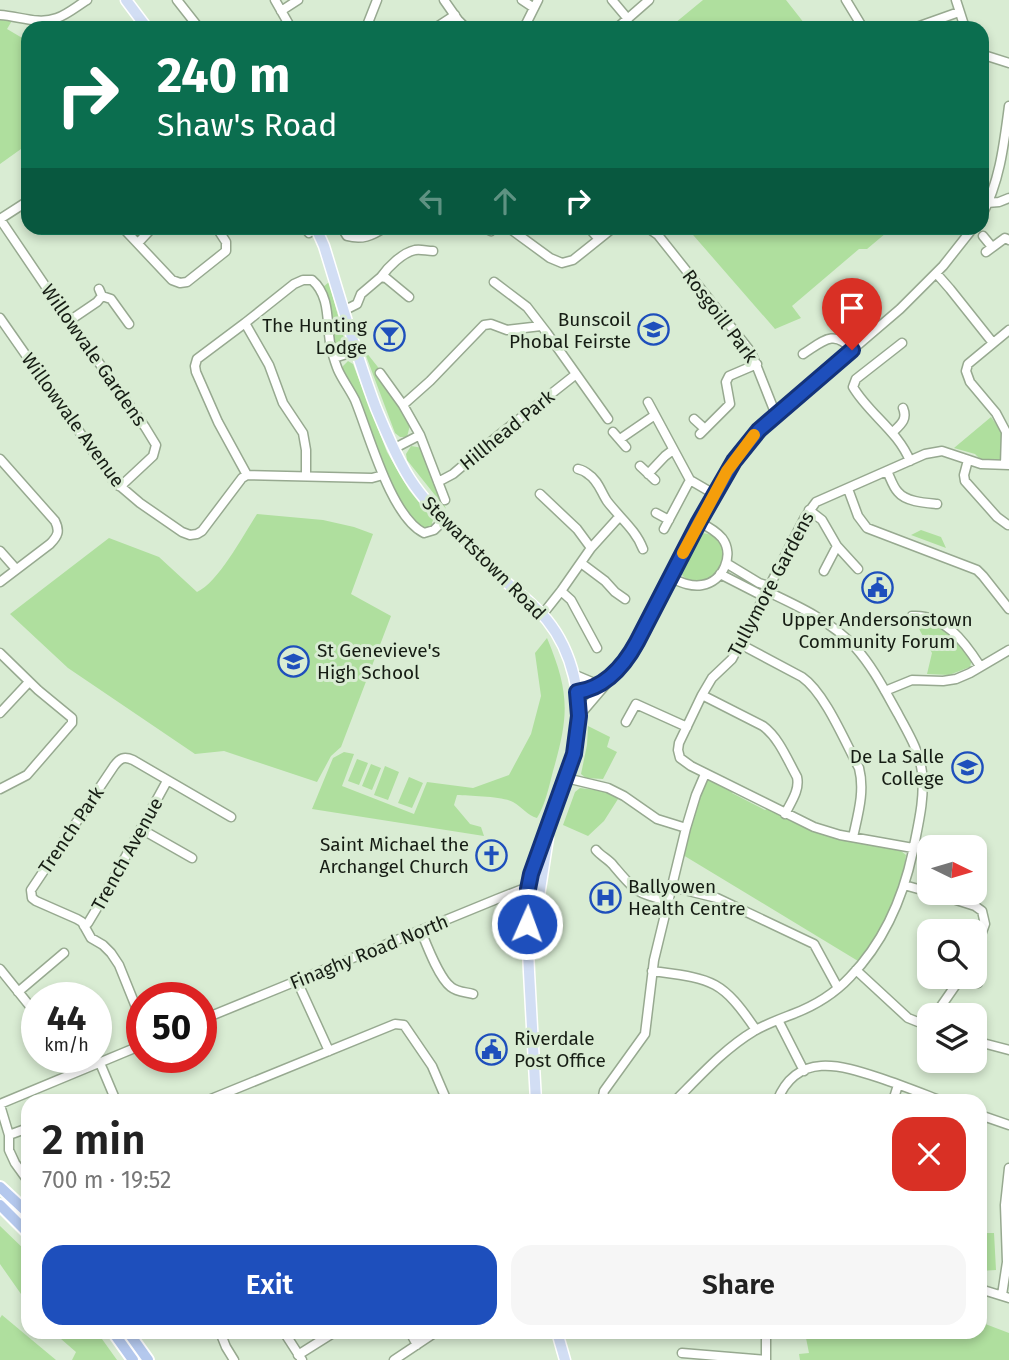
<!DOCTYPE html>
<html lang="en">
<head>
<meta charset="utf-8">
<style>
	:root { --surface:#fff; --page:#f6f6f6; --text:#222; --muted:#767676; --accent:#1e4fbc }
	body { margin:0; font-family:"Fira Sans",sans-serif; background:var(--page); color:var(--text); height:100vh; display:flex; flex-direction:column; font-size:26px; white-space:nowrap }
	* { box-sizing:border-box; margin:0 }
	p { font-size:23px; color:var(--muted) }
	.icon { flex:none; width:38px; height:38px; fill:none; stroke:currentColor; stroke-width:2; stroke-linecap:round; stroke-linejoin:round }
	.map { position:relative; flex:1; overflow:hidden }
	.drawer { position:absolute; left:21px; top:1094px; width:966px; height:245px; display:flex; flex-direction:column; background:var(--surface); border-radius:21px; box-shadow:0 4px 10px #0003 }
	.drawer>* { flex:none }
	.guide { position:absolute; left:21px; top:21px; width:968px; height:214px; border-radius:21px; box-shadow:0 4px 10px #0003; background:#0b6e4f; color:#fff; overflow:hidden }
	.needle { width:46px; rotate:95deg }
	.tools { position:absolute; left:917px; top:835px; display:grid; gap:14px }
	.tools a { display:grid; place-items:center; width:70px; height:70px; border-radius:14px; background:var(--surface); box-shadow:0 4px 10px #0003; font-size:35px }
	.speed { position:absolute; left:21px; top:982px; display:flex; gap:14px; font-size:35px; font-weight:700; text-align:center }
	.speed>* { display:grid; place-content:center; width:91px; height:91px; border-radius:50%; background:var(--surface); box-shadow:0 4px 10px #0003; line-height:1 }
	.speed small { font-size:18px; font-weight:400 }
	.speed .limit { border:10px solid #d22; background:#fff; color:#111 }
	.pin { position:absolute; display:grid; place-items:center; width:60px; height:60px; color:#fff; margin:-72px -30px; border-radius:50% 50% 50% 0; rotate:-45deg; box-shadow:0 0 7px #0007 }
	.pin .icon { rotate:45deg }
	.me { position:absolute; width:77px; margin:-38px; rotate:2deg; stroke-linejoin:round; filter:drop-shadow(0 0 5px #0008) }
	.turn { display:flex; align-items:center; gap:24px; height:147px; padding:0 21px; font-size:32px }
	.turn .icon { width:91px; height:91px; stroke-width:2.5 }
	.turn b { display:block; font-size:49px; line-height:60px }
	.lanes { display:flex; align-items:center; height:66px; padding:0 21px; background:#0003; justify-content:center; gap:35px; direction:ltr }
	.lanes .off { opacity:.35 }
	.round { display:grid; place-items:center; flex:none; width:74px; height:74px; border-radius:21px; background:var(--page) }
	.overview { display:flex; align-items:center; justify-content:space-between; height:119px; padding:0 21px }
	h1 { font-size:42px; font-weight:600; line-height:52px }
	.action { display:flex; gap:14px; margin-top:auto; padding:14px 21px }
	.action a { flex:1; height:80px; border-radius:21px; background:var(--accent); color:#fff; font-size:28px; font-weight:600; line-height:80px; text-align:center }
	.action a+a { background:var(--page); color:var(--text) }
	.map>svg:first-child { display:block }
	.green { fill:#afdf9e }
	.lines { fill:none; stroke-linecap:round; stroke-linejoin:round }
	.minor-casing { stroke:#97a990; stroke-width:11 }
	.major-casing { stroke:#fff; stroke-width:13 }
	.highway-casing { stroke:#fff; stroke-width:14 }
	.minor { stroke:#fff; stroke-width:8 }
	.major { stroke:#d2def4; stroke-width:10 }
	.highway { stroke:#b4c8ed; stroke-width:10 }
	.route-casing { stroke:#14337a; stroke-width:18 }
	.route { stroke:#1e4fbc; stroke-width:12 }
	.slow { stroke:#f59e0b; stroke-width:12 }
	.labels { text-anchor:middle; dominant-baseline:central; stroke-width:6; stroke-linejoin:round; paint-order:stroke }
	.street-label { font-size:19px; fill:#161d14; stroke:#d9ecd3 }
	.poi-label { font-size:19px; fill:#161d14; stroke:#d9ecd3; text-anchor:end }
</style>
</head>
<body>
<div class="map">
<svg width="1009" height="1360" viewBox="0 0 1009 1360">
	<rect width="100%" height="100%" fill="#d9ecd3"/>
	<path class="green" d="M 703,0 L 786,0 L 808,28 L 669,28 Z
		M 0,19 L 13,19 L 7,29 L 24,39 L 28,34 L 28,144 L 0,164 Z
		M 687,228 L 892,228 L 867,249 L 859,249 L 792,306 L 801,318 L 775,329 Z
		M 329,282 L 346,346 L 345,350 L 337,349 L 335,343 L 333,343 C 333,322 329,307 322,288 Z
		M 366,352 L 381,371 L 377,374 L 410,425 L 407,437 L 400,437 L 395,433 L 365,353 Z
		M 348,361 L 353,364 L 387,452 L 409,490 L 433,520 L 432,523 L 434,526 L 430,528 L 420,527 L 406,509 L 394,489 L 361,406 L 343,373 L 343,366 Z
		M 991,417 L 1003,434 L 1002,460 L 999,462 L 980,459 L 975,454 L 954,448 Z
		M 411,446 L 423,448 L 446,509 L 407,460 L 406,454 Z
		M 257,514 L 323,520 L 354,527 L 373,534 L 351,594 L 391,616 L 341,747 L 331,756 L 317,782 L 224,751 L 195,754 L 68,668 L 10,614 L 109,538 L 159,557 L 197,592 C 218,583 244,534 257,514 Z
		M 921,530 L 941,537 L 946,548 L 911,535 Z
		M 703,533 C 747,538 711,605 682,575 L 681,568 L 698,536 Z
		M 923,622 C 942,622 961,645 972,659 L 970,667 L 949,675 L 927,674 L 932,653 L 918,627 Z
		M 547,638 C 570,693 569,716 553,771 C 549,787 545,805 537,818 C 527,815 522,807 513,802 C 502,796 470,796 457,795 L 454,805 L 470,824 L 481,827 L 484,836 L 312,809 L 333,758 L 344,752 L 354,754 L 342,786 L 414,814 L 427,782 L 473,788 L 509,775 L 531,734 L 541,696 L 535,653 Z
		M 588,726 L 610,737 L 607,747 L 617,752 L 603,779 L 586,778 L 581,774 L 587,745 Z
		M 357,759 L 368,763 L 359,785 L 348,781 Z
		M 371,764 L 381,768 L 372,790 L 362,786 Z
		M 385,766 L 399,772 L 388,800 L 374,795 Z
		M 409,777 L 423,783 L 412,808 L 398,803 Z
		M 707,780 L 710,780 L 733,791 L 732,793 L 765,810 L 768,808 L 856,841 L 857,843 L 901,851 L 906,855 C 901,893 884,933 858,961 L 683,855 L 696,804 Z
		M 580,788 L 603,791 L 618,799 L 604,821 L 588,836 L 563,825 L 575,792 Z
		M 0,1226 L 28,1253 L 28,1304 L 0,1264 Z
		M 980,1233 L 994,1233 L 996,1270 L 980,1271 Z
		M 2,1315 L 56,1360 L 0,1360 L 0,1318 Z
		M 980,1322 L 1009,1333 L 1009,1360 L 800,1360 L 799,1354 L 809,1353 L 805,1333 L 806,1332 L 980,1332 Z
		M 53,1332 L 97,1332 L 117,1360 L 72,1360 L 76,1352 Z"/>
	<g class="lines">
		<defs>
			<path id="minor" d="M 177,0 L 199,28
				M 275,0 L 291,28
				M 444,0 L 458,20 L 466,28
				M 522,0 L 534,8
				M 612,0 L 628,19
				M 846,0 L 863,28
				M 956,0 L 965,28
				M 281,11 L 298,0
				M 0,15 C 19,16 38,25 57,18 C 68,14 77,6 87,0
				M 366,28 L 377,0
				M 435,28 L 455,15
				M 524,28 L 538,0
				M 617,28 L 649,0
				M 914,28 L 959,12
				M 982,52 L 987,56 L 1009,63
				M 987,203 L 999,202 L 1009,198
				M 982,215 C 1000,181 1004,144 1009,106
				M 0,219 L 69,321 L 145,427 L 156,445 L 153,456 L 123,484 L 119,486
				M 0,219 L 28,201
				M 123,228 L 172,280 L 180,283 L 187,282 L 226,251 L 226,242 L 217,228
				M 305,228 L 309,233
				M 342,228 L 347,236 C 362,240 372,236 384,228
				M 485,228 L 491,231 L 493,228
				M 509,228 L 550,258 L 562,263 L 573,260 L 613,228
				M 589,228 L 598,238
				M 648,228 L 658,235 L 751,352 L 776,415
				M 983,236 L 992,247
				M 138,243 L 152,228
				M 986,252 L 1005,238 L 1009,240
				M 936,273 L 950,289 L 993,343
				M 381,277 C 388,267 402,253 415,250 C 421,249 427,251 433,251
				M 494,282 L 527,307 L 547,333 L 608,419
				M 102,296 L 111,299 L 129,324
				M 343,311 L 357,304 L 361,294 L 381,277 L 386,278 L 409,297
				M 0,318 L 113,480 L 140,503 L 182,532 L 190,535 L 197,534 L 202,531 L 242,478 L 247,475
				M 69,321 L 97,302 L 102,296 L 99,289
				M 245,323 L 269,365 L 283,403 L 303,433 L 306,450 L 306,476
				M 902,343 L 856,379 L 853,387 C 869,414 898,431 910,461
				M 803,354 C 822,342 834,328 852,350
				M 334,358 L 356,351
				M 380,373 L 403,405 L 420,435 L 445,500
				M 648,402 L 690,480 L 714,494
				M 403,405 L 430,381 L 484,325 L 491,324 L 507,330 L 541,326
				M 694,419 L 705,429
				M 613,432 L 626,447
				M 892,433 C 900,425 908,420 903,408
				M 700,434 L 730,404 L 726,382 L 729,376 L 757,364
				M 620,439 L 655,415
				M 393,449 L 420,435
				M 0,459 L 55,521 C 60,531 58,536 50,544 L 0,582
				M 968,460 L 964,475 L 965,481 L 997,517 L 1008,525
				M 1005,465 L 1006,432 L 996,413 L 970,382 L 966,371 L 968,364 L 1009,330
				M 640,466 L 655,480
				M 578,469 C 582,470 585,471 588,474 C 598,480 601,492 607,501 C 619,517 636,530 643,549
				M 887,471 C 890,477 893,487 898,492 C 906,502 926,503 937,504
				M 648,474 L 665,456 L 673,450
				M 247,475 L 218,422 L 196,372 L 195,366 L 197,359 L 245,323 L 294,284 L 303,280 L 312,280 C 333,298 325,329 332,352 C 334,358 336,366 339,372 C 344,382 350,390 355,400 C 369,434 391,517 424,533 L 434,530 L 444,520
				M 247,475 L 372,478 L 383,475
				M 438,482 L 453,474 L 499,435 L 575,375
				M 848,489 L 858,516 L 867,528 L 977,570 L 983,576 L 1009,609
				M 540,494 L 577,529 L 591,548
				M 809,510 L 822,520 L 837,546 L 858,569
				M 656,513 L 669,520
				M 664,529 L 690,480
				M 0,551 L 16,569
				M 581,563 L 605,581 L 615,592 L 625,599
				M 726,563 L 759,583 L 769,586
				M 824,571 L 837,546
				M 720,574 L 763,596
				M 670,578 C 680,582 691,587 702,585 C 723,582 735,555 722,538 C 716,531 707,526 699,522
				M 561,591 L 571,600 L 597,648
				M 542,615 L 561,591 L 591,548 L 619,517
				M 912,616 C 944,614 964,641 980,666
				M 740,644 L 802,677 C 825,693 845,742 859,768 C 865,791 858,814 853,837
				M 0,653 L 38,690 L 72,718 L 72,723 L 27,775 L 0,789
				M 573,674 L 592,682 L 600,683
				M 885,691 L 912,680 L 943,681 L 956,679 L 970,673 L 1009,650
				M 577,692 C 605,688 624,666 637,642 L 714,494 L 744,448 L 759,430 L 776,415 L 900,309 L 943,266 L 973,228
				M 702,695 L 763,726 C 779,738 787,759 797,777 C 800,790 791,802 785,814
				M 0,713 L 29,682
				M 579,716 L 608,682
				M 626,722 L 636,704 L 687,727
				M 566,778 L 608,788 L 624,796 L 657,819 L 686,828
				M 141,829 L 192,858
				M 913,848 L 840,835 L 814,827 L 691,766 L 680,758 L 678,750 L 679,743 L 702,695 L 712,678 L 732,659 L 805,517 L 816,502 L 925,454 L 942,451 L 981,464 L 1009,465
				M 596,850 C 601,856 608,859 613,865 C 635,891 635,893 668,901
				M 904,885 L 929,892
				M 672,887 L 717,898 L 814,944 L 838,988
				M 931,892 L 975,906 L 982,911 L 985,924 L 975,952
				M 503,899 C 516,900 521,906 525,918
				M 84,926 L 88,923 L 103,898 L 167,781
				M 421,931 C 427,946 439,978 451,987 C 457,992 466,992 473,994
				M 0,969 L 37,1015
				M 856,970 L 908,1018 L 918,1022 L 929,1019
				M 652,971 C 711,979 721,978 756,1030
				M 968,976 L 978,983
				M 297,981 L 329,1051
				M 18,992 L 64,953
				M 935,1015 L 962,976
				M 201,1020 L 497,899 L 520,890 L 532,889
				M 778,1020 L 804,1071
				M 142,1022 L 119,965 L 111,953 L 103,945 L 91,938 L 82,922 L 77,919 L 36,901 L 32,898 L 31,890 L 114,766 C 120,758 124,756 133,760 L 231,817
				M 975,1041 L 1009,1050
				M 72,1057 L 81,1070
				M 100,1063 L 116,1101
				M 206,1101 L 395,1024 L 404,1025 L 432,1066 L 447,1101
				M 602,1101 L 604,1091 L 645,1034 L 654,960 L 686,828 L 696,795 L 705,774
				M 675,1101 C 700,1076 724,1049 754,1031 C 766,1024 780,1019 793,1014 C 814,1006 835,993 850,977 C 884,942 903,898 913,851 C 918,825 925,799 922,772 C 919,750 908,733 898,714 C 885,691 873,667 855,647 C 831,621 798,606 766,591
				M 777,1101 C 797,1051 841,1065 880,1078 C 901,1085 921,1093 942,1101
				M 893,1101 L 898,1085
				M 0,1104 L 142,1045
				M 0,1105 L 9,1135 L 9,1150 L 15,1163 L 28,1181
				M 980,1115 L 1009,1125
				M 9,1135 L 28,1128
				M 980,1289 L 1009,1298
				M 1002,1295 L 1007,1262 L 1005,1205 L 1009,1168
				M 220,1332 L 226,1347 L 234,1360
				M 284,1332 L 302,1360
				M 410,1332 L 417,1345
				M 766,1332 L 766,1360
				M 682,1353 L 766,1360
				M 298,1355 L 333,1333
				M 394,1360 L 436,1332"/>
			<path id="major" d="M 126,0 L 147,28
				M 316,228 L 324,246 C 341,301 356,355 376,408 C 386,432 396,457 410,479 C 423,499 439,515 455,531 C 471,548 487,564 504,580 C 518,593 534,604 547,620 C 573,652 583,699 577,740 C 571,771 557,801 548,831 C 521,878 527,921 529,972 C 531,1015 534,1058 536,1101
				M 532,941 L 548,838
				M 557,1332 L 565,1360"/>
			<path id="highway" d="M 0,1187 L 28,1213
				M 0,1205 L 28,1233
				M 113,1332 L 133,1360
				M 128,1332 L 148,1360"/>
		</defs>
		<use href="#minor" class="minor-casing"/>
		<use href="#major" class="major-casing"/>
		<use href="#highway" class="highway-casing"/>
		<use href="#minor" class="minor"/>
		<use href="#major" class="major"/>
		<use href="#highway" class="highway"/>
	</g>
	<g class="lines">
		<defs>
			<path id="route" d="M 527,924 L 528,889 L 531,874 L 574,754 L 579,716 L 577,692 C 605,688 624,666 637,642 L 699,522 L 734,461 L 759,430 L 852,350"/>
		</defs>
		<use href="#route" class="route-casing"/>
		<use href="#route" class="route"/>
		<path class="slow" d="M 683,553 L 727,471 L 754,435"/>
	</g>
	<defs>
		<symbol id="school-ring" viewBox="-11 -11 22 22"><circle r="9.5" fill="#d9ecd3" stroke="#1e4fbc" stroke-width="1.5"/><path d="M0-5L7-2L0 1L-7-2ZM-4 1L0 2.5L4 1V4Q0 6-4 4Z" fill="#1e4fbc"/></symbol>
		<symbol id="bar-ring" viewBox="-11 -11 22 22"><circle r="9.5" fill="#d9ecd3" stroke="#1e4fbc" stroke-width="1.5"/><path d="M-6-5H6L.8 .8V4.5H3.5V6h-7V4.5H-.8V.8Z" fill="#1e4fbc"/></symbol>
		<symbol id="civic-ring" viewBox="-11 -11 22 22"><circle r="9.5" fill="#d9ecd3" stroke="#1e4fbc" stroke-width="1.5"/><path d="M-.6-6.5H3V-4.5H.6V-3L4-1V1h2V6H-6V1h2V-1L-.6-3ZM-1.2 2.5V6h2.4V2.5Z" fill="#1e4fbc"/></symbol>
		<symbol id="church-ring" viewBox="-11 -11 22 22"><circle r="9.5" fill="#d9ecd3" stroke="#1e4fbc" stroke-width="1.5"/><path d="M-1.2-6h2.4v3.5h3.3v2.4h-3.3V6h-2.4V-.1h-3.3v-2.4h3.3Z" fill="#1e4fbc"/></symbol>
		<symbol id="hospital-ring" viewBox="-11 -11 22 22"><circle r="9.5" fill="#d9ecd3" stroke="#1e4fbc" stroke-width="1.5"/><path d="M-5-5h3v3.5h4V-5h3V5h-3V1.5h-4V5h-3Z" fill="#1e4fbc"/></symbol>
	</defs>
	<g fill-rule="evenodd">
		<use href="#school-ring" x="636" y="312" width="35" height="35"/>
		<use href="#bar-ring" x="372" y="318" width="35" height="35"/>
		<use href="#civic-ring" x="860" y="570" width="35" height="35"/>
		<use href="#school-ring" x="276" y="644" width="35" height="35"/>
		<use href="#school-ring" x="950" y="750" width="35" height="35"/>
		<use href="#church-ring" x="474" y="838" width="35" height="35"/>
		<use href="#hospital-ring" x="588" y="880" width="35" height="35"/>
		<use href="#civic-ring" x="474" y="1032" width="35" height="35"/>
	</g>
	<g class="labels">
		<g class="street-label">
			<text transform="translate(720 316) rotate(53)">Rosgoill Park</text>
			<text transform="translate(94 355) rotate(55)">Willowvale Gardens</text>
			<text transform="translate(73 420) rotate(54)">Willowvale Avenue</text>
			<text transform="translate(507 430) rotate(-39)">Hillhead Park</text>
			<text transform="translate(484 558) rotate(45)">Stewartstown Road</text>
			<text transform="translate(771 584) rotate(-62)">Tullymore Gardens</text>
			<text transform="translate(71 830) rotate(-56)">Trench Park</text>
			<text transform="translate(127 854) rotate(-61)">Trench Avenue</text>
			<text transform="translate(369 952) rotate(-22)">Finaghy Road North</text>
		</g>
		<g class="poi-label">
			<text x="631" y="319">Bunscoil<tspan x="631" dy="22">Phobal Feirste</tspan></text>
			<text x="367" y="325">The Hunting<tspan x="367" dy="22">Lodge</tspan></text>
			<text x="877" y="619" text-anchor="middle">Upper Andersonstown<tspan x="877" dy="22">Community Forum</tspan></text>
			<text x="317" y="650" text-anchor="start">St Genevieve's<tspan x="317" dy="22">High School</tspan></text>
			<text x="944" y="756">De La Salle<tspan x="944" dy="22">College</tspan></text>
			<text x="469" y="844">Saint Michael the<tspan x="469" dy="22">Archangel Church</tspan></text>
			<text x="628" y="886" text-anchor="start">Ballyowen<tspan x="628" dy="22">Health Centre</tspan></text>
			<text x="514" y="1038" text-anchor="start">Riverdale<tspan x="514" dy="22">Post Office</tspan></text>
		</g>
	</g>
</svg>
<div class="tools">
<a><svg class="needle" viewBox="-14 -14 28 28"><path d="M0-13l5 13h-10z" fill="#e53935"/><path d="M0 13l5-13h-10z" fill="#767676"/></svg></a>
<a><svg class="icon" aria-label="search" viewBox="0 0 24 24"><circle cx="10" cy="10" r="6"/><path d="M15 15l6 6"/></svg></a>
<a><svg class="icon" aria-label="layers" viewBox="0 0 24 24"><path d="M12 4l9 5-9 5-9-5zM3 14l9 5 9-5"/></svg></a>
</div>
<div class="speed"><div>44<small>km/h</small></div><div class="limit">50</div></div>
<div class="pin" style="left:852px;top:350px;background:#d93025"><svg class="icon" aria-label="arrive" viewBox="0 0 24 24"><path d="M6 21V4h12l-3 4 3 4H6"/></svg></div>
<svg class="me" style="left:527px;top:924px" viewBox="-20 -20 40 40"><circle r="17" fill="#1e4fbc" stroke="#fff" stroke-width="3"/><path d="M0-11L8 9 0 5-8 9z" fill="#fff"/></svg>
<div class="guide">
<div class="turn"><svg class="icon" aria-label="right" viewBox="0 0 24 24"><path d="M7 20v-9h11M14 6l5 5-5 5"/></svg><div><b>240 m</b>Shaw's Road</div></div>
<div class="lanes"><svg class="icon off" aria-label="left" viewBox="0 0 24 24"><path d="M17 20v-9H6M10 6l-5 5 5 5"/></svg><svg class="icon off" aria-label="ahead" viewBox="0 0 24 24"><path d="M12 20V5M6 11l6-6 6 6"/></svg><svg class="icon" aria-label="right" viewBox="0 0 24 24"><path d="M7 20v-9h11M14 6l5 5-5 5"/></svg></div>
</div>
<section class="drawer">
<div class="overview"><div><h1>2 min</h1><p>700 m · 19:52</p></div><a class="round" style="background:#d93025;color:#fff"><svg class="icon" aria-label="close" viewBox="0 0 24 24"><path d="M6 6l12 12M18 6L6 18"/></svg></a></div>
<div class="action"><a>Exit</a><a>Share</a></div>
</section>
</div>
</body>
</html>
